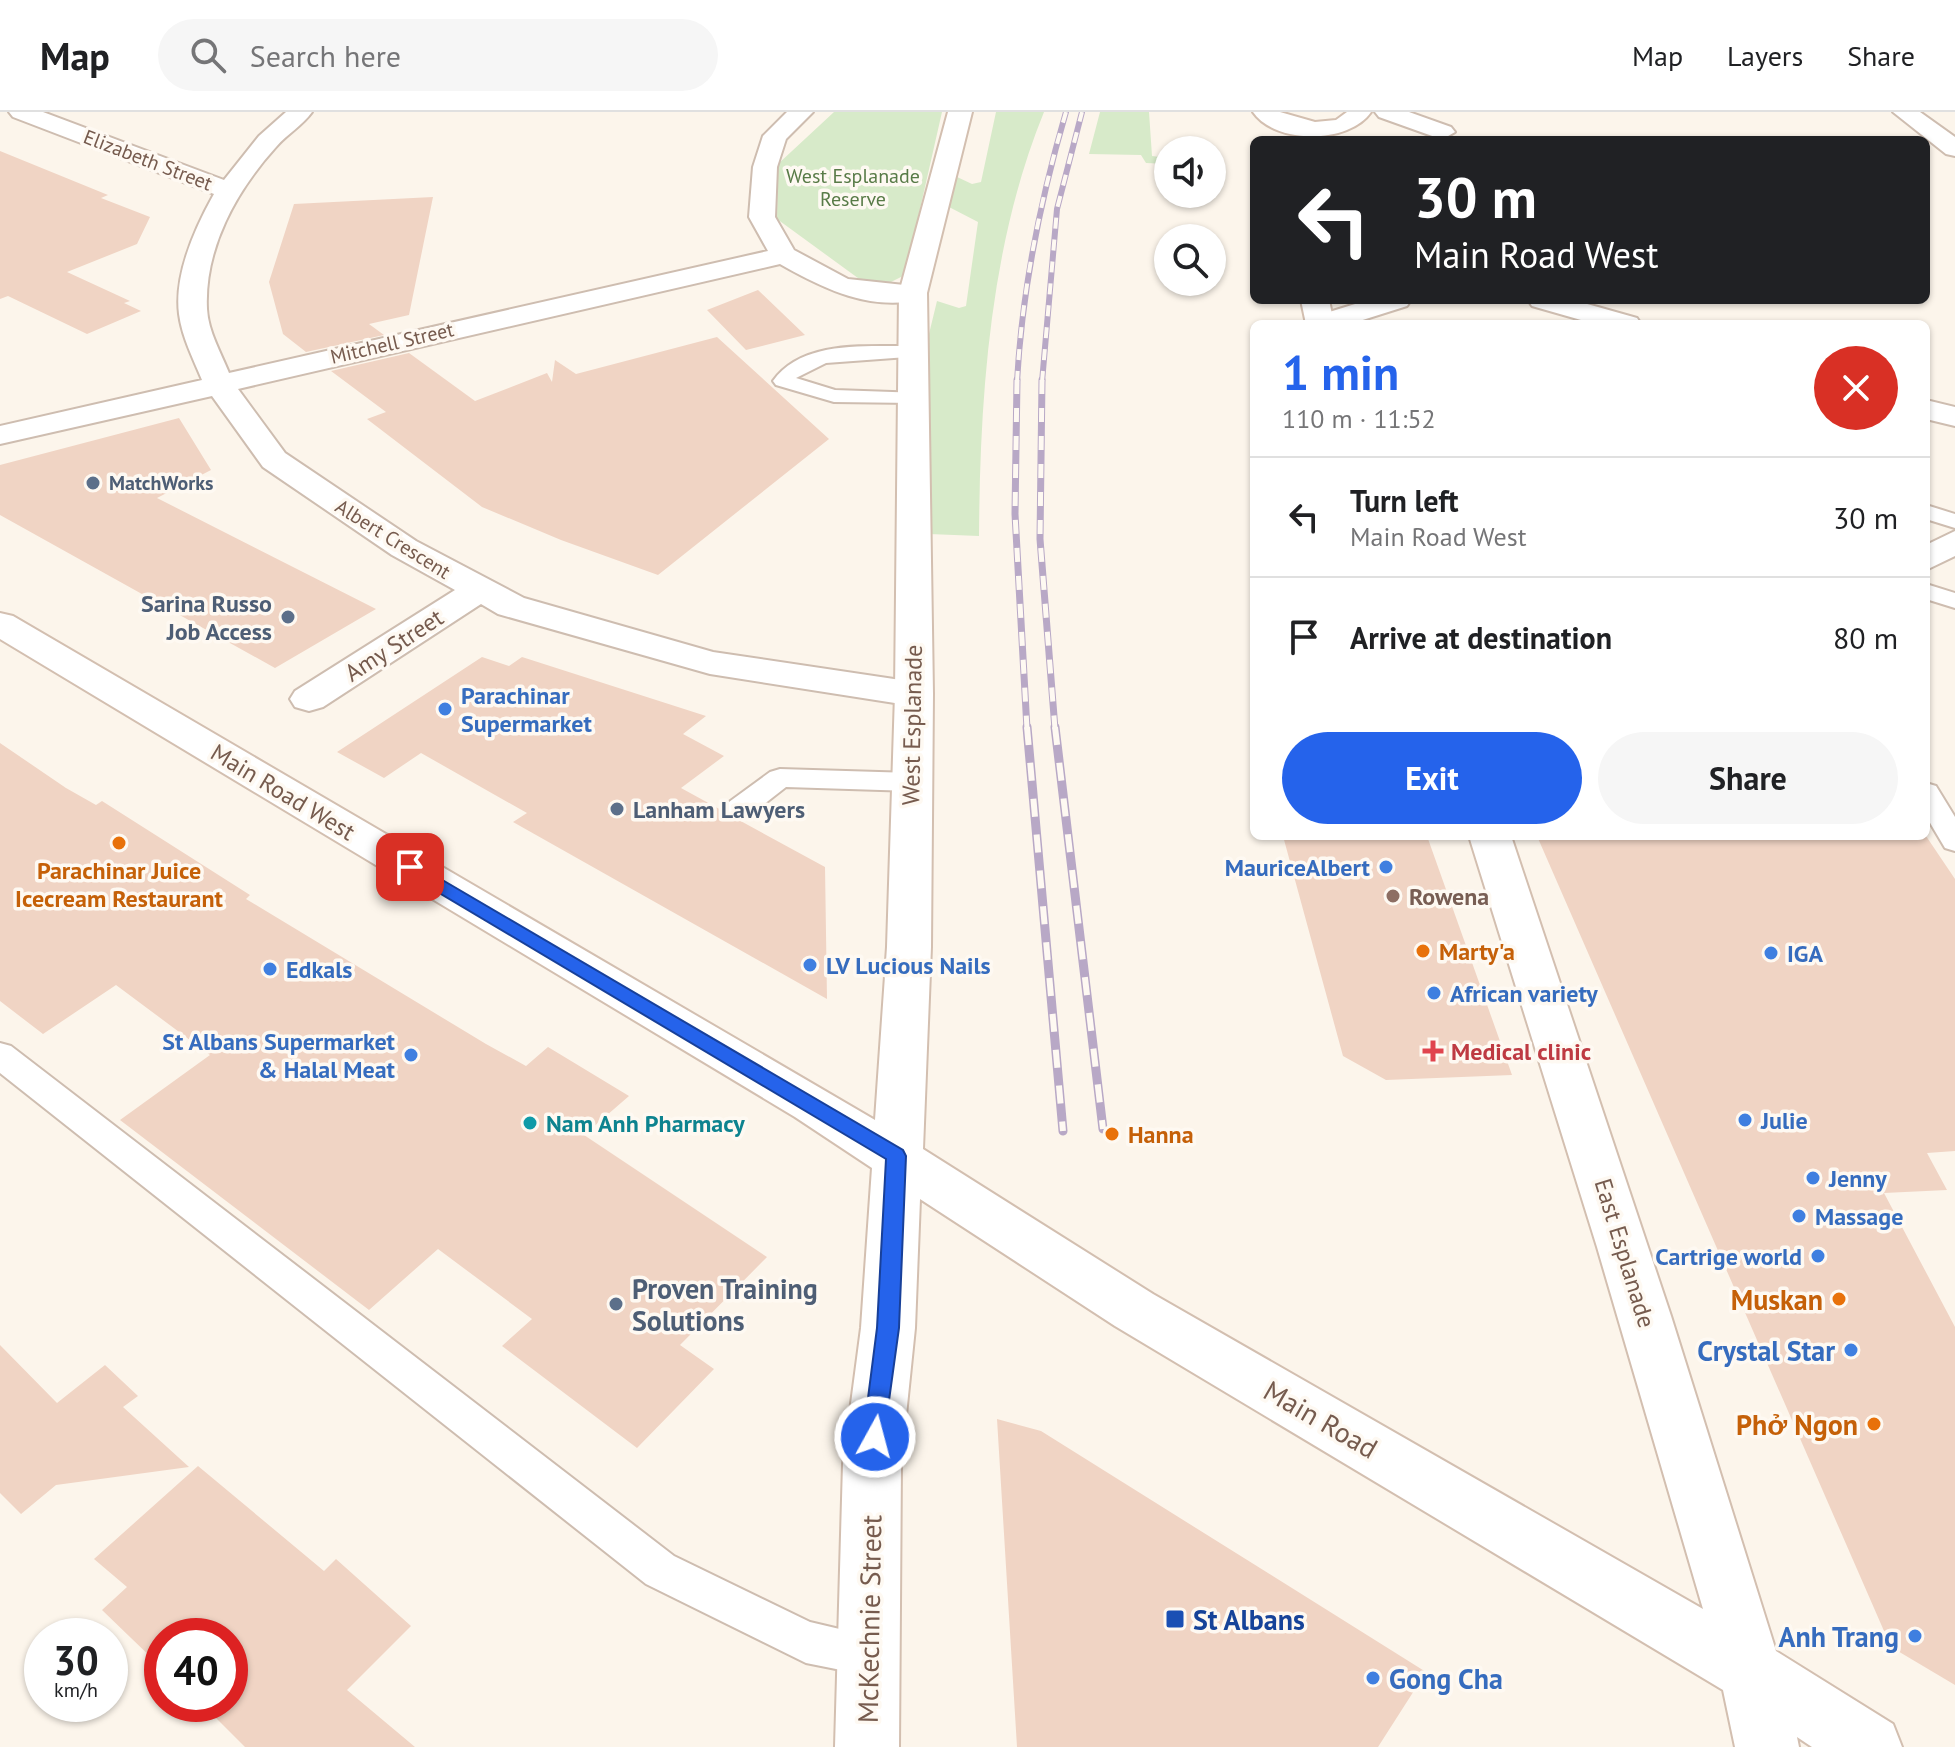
<!DOCTYPE html>
<html lang="en">
<head>
<meta charset="utf-8">
<style>
	:root { --surface:#fff; --page:#f6f6f6; --text:#202124; --muted:#757577; --line:#e0e0e0; --accent:#2563eb }
	body { margin:0; font-family:"PT Sans",sans-serif; background:var(--page); color:var(--text); height:100vh; display:flex; flex-direction:column; font-size:30px; white-space:nowrap }
	* { box-sizing:border-box; margin:0 }
	p { font-size:26px; color:var(--muted) }
	.icon { flex:none; width:44px; height:44px; fill:none; stroke:currentColor; stroke-width:2; stroke-linecap:round; stroke-linejoin:round }
	.map { position:relative; flex:1; overflow:hidden }
	.details { position:absolute; left:1250px; top:208px; width:680px; height:520px; display:flex; flex-direction:column; background:var(--surface); border-radius:12px; box-shadow:0 2px 6px #0004 }
	.details>* { flex:none }
	.hud { position:absolute; left:1250px; top:24px; width:680px; height:168px; border-radius:12px; box-shadow:0 2px 6px #0004; background:#202124; color:#fff; overflow:hidden }
	.controls { position:absolute; left:1154px; top:24px; display:grid; gap:16px }
	.controls a { display:grid; place-items:center; width:72px; height:72px; border-radius:50%; background:var(--surface); box-shadow:0 2px 6px #0004; font-size:40px }
	.speed { position:absolute; left:24px; top:1506px; display:flex; gap:16px; font-size:40px; font-weight:700; text-align:center }
	.speed>* { display:grid; place-content:center; width:104px; height:104px; border-radius:50%; background:var(--surface); box-shadow:0 2px 6px #0004; line-height:1 }
	.speed small { font-size:20px; font-weight:400 }
	.speed .limit { border:12px solid #d22; background:#fff; color:#111 }
	.pin { position:absolute; display:grid; place-items:center; width:68px; height:68px; color:#fff; margin:-34px; border-radius:16px; box-shadow:0 4px 12px #0006 }
	.me { position:absolute; width:88px; margin:-44px; rotate:7deg; stroke-linejoin:round; filter:drop-shadow(0 0 6px #0008) }
	.turn { display:flex; align-items:center; gap:28px; height:168px; padding:0 32px; font-size:36px }
	.turn .icon { width:104px; height:104px; stroke-width:2.5 }
	.turn b { display:block; font-size:56px; line-height:68px }
	.round { display:grid; place-items:center; flex:none; width:84px; height:84px; border-radius:42px; background:var(--page) }
	.head { display:flex; align-items:center; justify-content:space-between; height:136px; padding:0 32px }
	h1 { font-size:48px; font-weight:600; line-height:60px; color:var(--accent) }
	.primary-button { display:flex; gap:16px; margin-top:auto; padding:16px 32px }
	.primary-button a { flex:1; height:92px; border-radius:48px; background:var(--accent); color:#fff; font-size:32px; font-weight:600; line-height:92px; text-align:center }
	.primary-button a+a { background:var(--page); color:var(--text) }
	ul { padding:0; list-style:none }
	li { display:flex; align-items:center; gap:24px; height:120px; padding:0 32px; border-top:2px solid var(--line) }
	li div { flex:1 }
	li b { display:block; font-size:30px }
	li em { font-style:normal }
	header { display:flex; align-items:center; gap:48px; box-sizing:border-box; height:112px; padding:0 40px; background:var(--surface); border-bottom:2px solid var(--line) }
	header strong { font-size:38px }
	nav { display:flex; gap:44px; margin-inline-start:auto; font-size:28px }
	.search { width:560px; height:72px; background:var(--page); display:flex; align-items:center; gap:20px; box-sizing:border-box; padding:0 28px; border-radius:44px; color:var(--muted); font-size:30px }
	.map>svg:first-child { display:block }
	.green { fill:#d7eac9 }
	.building { fill:#f0d4c4 }
	.lines { fill:none; stroke-linecap:round; stroke-linejoin:round }
	.lane-casing { stroke:#cebdb0; stroke-width:4 }
	.street-casing { stroke:#cebdb0; stroke-width:4 }
	.secondary-casing { stroke:#d3bfb0; stroke-width:4 }
	.lane { fill:#fff; fill-rule:evenodd }
	.street { fill:#fff; fill-rule:evenodd }
	.secondary { fill:#fff; fill-rule:evenodd }
	.rail-far2-casing { stroke:#b8a8c6; stroke-width:6 }
	.rail-far1-casing { stroke:#b8a8c6; stroke-width:7 }
	.rail-casing { stroke:#b8a8c6; stroke-width:9 }
	.rail-far2 { stroke:#fef9f2; stroke-width:4; stroke-dasharray:11; stroke-linecap:butt }
	.rail-far1 { stroke:#fef9f2; stroke-width:5; stroke-dasharray:14; stroke-linecap:butt }
	.rail { stroke:#fef9f2; stroke-width:6; stroke-dasharray:18; stroke-linecap:butt }
	.route { fill:#2563eb; stroke:#184099; stroke-width:2 }
	.service-dot { fill:#5c6f8a; stroke:#fef9f2; stroke-width:3 }
	.shop-dot { fill:#3f7fe0; stroke:#fef9f2; stroke-width:3 }
	.food-dot { fill:#e8710a; stroke:#fef9f2; stroke-width:3 }
	.education-dot { fill:#8d6e63; stroke:#fef9f2; stroke-width:3 }
	.health-dot { fill:#e0444e; stroke:#fef9f2; stroke-width:3 }
	.culture-dot { fill:#0f9aa8; stroke:#fef9f2; stroke-width:3 }
	.transit-dot { fill:#1a4fb4; stroke:#fef9f2; stroke-width:3 }
	.labels { text-anchor:middle; dominant-baseline:central; stroke-width:7; stroke-linejoin:round; paint-order:stroke }
	.far-street-label { font-size:20px; fill:#765b4e; stroke:#fef9f2 }
	.far-park-label { font-size:20px; fill:#587b47; stroke:#fef9f2 }
	.far-service-label { font-size:20px; font-weight:bold; fill:#4e5e75; stroke:#fef9f2; text-anchor:start }
	.service-label { font-size:24px; font-weight:bold; fill:#4e5e75; stroke:#fef9f2; text-anchor:end }
	.street-label { font-size:24px; fill:#765b4e; stroke:#fef9f2 }
	.shop-label { font-size:24px; font-weight:bold; fill:#366cbe; stroke:#fef9f2; text-anchor:start }
	.food-label { font-size:24px; font-weight:bold; fill:#c56008; stroke:#fef9f2; text-anchor:start }
	.education-label { font-size:24px; font-weight:bold; fill:#785e54; stroke:#fef9f2; text-anchor:start }
	.health-label { font-size:24px; font-weight:bold; fill:#be3a42; stroke:#fef9f2; text-anchor:start }
	.culture-label { font-size:24px; font-weight:bold; fill:#0d838f; stroke:#fef9f2; text-anchor:start }
	.near-service-label { font-size:28px; font-weight:bold; fill:#4e5e75; stroke:#fef9f2; text-anchor:start }
	.near-food-label { font-size:28px; font-weight:bold; fill:#c56008; stroke:#fef9f2; text-anchor:end }
	.near-shop-label { font-size:28px; font-weight:bold; fill:#366cbe; stroke:#fef9f2; text-anchor:end }
	.near-street-label { font-size:28px; fill:#765b4e; stroke:#fef9f2 }
	.near-transit-label { font-size:28px; font-weight:bold; fill:#164399; stroke:#fef9f2; text-anchor:start }
</style>
</head>
<body>
<header>
<strong>Map</strong>
<div class="search"><svg class="icon" aria-label="search" viewBox="0 0 24 24"><circle cx="10" cy="10" r="6"/><path d="M15 15l6 6"/></svg>Search here</div>
<nav><a>Map</a><a>Layers</a><a>Share</a></nav>
</header>
<div class="map">
<svg width="1955" height="1635" viewBox="0 0 1955 1635">
	<rect width="100%" height="100%" fill="#fcf5eb"/>
	<path class="green" d="M 834,0 L 942,0 L 905,163 L 891,170 L 862,169 L 777,107 L 778,52 Z
		M 996,0 L 1044,0 C 990,132 980,283 979,424 L 929,422 L 926,363 L 929,222 L 937,189 L 959,196 L 966,194 L 978,110 L 949,95 L 955,64 L 972,72 L 981,70 Z
		M 1100,0 L 1149,0 L 1152,44 L 1168,46 L 1168,52 L 1146,51 L 1141,43 L 1089,42 Z"/>
	<path class="building" d="M 0,39 L 108,83 L 101,86 L 150,105 L 137,132 L 67,160 L 130,189 L 124,191 L 141,199 L 87,222 L 8,184 L 0,187 Z
		M 433,85 L 409,203 L 369,212 L 384,223 L 306,240 L 283,222 L 269,170 L 294,92 Z
		M 758,178 L 805,223 L 746,238 L 707,198 Z
		M 717,225 L 829,327 L 658,463 L 561,428 L 482,395 L 367,307 L 386,300 L 331,259 L 409,241 L 475,289 L 547,261 L 552,270 L 555,248 L 576,262 Z
		M 179,306 L 211,358 L 157,386 L 376,497 L 275,556 L 0,403 L 0,353 Z
		M 482,545 L 509,554 L 522,545 L 706,604 L 683,622 L 724,644 L 681,676 L 723,699 L 729,707 L 737,707 L 825,755 L 827,887 L 513,710 L 527,701 L 421,641 L 384,666 L 337,640 Z
		M 0,631 L 66,676 L 96,693 L 102,689 L 250,783 L 246,787 L 486,932 L 526,954 L 548,935 L 629,984 L 584,1023 L 767,1145 L 680,1233 L 714,1257 L 637,1336 L 502,1234 L 532,1207 L 438,1137 L 369,1198 L 120,1008 L 210,943 L 116,873 L 43,922 L 0,889 Z
		M 1283,724 L 1427,724 L 1512,963 L 1386,968 L 1343,944 Z
		M 1537,724 L 1926,724 L 1955,767 L 1955,1039 L 1927,1041 L 1947,1078 L 1884,1081 L 1955,1215 L 1955,1573 L 1891,1535 Z
		M 0,1233 L 57,1291 L 105,1253 L 138,1284 L 123,1295 L 189,1355 L 56,1373 L 21,1402 L 0,1381 Z
		M 997,1307 L 1041,1319 L 1426,1560 L 1378,1635 L 1017,1635 Z
		M 198,1354 L 324,1459 L 336,1447 L 411,1514 L 347,1578 L 415,1635 L 245,1635 L 202,1592 L 230,1592 L 230,1524 L 162,1524 L 162,1553 L 159,1553 L 102,1498 L 127,1475 L 94,1447 Z"/>
	<g class="lines">
		<defs>
			<path id="lane" d="M 914,234 L 924,240 L 921,244 L 826,251 L 796,266 L 835,278 L 921,281 L 924,285 L 914,291 L 834,290 L 776,273 L 773,269 C 803,227 868,235 914,234 Z
				M 1926,393 L 1955,402 L 1955,416 L 1926,407 Z
				M 1926,472 L 1955,481 L 1955,496 L 1926,487 Z
				M 780,657 L 912,661 L 922,664 L 926,670 L 922,676 L 912,679 L 786,675 L 749,704 L 729,704 L 725,697 L 729,690 L 770,660 Z
				M 1926,671 L 1936,674 L 1955,705 L 1955,739 L 1945,736 L 1926,704 Z
				M 0,931 L 11,934 L 674,1444 L 810,1510 L 886,1528 L 892,1543 L 886,1558 L 871,1564 L 806,1551 L 646,1472 L 0,961 Z"/>
			<path id="street" d="M 9,0 L 43,0 L 224,68 L 259,24 L 286,0 L 312,0 C 302,14 287,22 276,35 C 237,78 204,136 207,197 C 208,219 221,241 229,261 L 768,139 L 749,105 L 753,55 L 763,24 L 787,0 L 813,0 L 786,27 L 777,55 L 775,105 L 794,138 L 848,167 L 923,175 L 927,181 L 923,187 C 871,200 824,177 780,152 L 238,277 L 285,341 L 416,429 L 524,486 L 713,540 L 914,570 L 927,574 L 933,582 L 927,590 L 914,594 L 710,562 L 498,502 L 481,492 L 323,595 L 309,599 L 295,595 L 290,587 L 295,579 L 455,478 L 392,443 L 263,355 L 212,284 L 0,332 L 0,314 L 202,268 C 193,246 182,225 179,202 C 174,162 195,116 214,82 L 13,5 Z
				M 1375,0 L 1409,0 L 1451,15 L 1455,20 L 1443,27 L 1435,25 L 1379,5 Z
				M 1893,0 L 1920,0 L 1955,25 L 1955,44 L 1946,42 Z
				M 1368,188 L 1411,188 L 1407,194 L 1350,212 L 1306,212 L 1310,206 Z
				M 1528,188 L 1573,188 L 1637,206 L 1641,212 L 1595,212 L 1532,194 Z
				M 1926,288 L 1955,295 L 1955,314 L 1926,307 Z
				M 1955,419 L 1955,444 L 1926,458 L 1926,433 Z"/>
			<path id="secondary" d="M 948,0 L 972,0 L 927,181 L 933,582 L 931,835 L 923,1037 L 1153,1182 L 1703,1497 L 1597,1135 L 1469,724 L 1511,724 L 1671,1204 L 1776,1539 L 1893,1612 L 1902,1635 L 1812,1635 L 1797,1625 L 1799,1635 L 1735,1635 L 1723,1578 L 1115,1214 L 920,1087 L 915,1216 L 901,1352 L 899,1635 L 835,1635 L 843,1352 L 861,1216 L 872,1056 L 795,1005 L 0,527 L 0,501 L 13,504 L 875,1008 L 887,835 L 895,582 L 899,181 Z
				M 1253,0 L 1280,0 L 1315,10 L 1336,8 L 1347,0 L 1371,0 C 1349,32 1276,33 1253,0 Z
				M 1301,188 L 1329,188 L 1334,212 L 1306,212 Z"/>
		</defs>
		<use href="#lane" class="lane-casing"/>
		<use href="#street" class="street-casing"/>
		<use href="#secondary" class="secondary-casing"/>
		<use href="#lane" class="lane"/>
		<use href="#street" class="street"/>
		<use href="#secondary" class="secondary"/>
		<defs>
			<path id="rail-far2" d="M 1017,270 C 1022,177 1040,89 1066,0
				M 1042,270 L 1057,97 L 1082,0"/>
			<path id="rail-far1" d="M 1017,268 L 1015,402 L 1027,617
				M 1042,268 L 1040,427 L 1055,617"/>
			<path id="rail" d="M 1027,615 L 1063,1019
				M 1055,615 L 1103,1017"/>
		</defs>
		<use href="#rail-far2" class="rail-far2-casing"/>
		<use href="#rail-far1" class="rail-far1-casing"/>
		<use href="#rail" class="rail-casing"/>
		<use href="#rail-far2" class="rail-far2"/>
		<use href="#rail-far1" class="rail-far1"/>
		<use href="#rail" class="rail"/>
	</g>
	<path class="route" d="M 410,749 L 903,1038 L 906,1044 L 899,1216 L 883,1332 L 875,1335 L 867,1332 L 863,1325 L 877,1216 L 886,1047 L 404,760 L 401,755 Z"/>
	<g class="service-dot">
		<circle cx="93" cy="371" r="8"/>
		<circle cx="288" cy="505" r="8"/>
		<circle cx="617" cy="697" r="8"/>
		<circle cx="616" cy="1192" r="8"/>
	</g>
	<g class="shop-dot">
		<circle cx="445" cy="597" r="8"/>
		<circle cx="1386" cy="755" r="8"/>
		<circle cx="1771" cy="841" r="8"/>
		<circle cx="810" cy="853" r="8"/>
		<circle cx="270" cy="857" r="8"/>
		<circle cx="1434" cy="881" r="8"/>
		<circle cx="411" cy="943" r="8"/>
		<circle cx="1745" cy="1008" r="8"/>
		<circle cx="1813" cy="1066" r="8"/>
		<circle cx="1799" cy="1104" r="8"/>
		<circle cx="1818" cy="1144" r="8"/>
		<circle cx="1851" cy="1238" r="8"/>
		<circle cx="1915" cy="1524" r="8"/>
		<circle cx="1373" cy="1566" r="8"/>
	</g>
	<g class="food-dot">
		<circle cx="119" cy="731" r="8"/>
		<circle cx="1423" cy="839" r="8"/>
		<circle cx="1112" cy="1022" r="8"/>
		<circle cx="1839" cy="1187" r="8"/>
		<circle cx="1874" cy="1312" r="8"/>
	</g>
	<circle class="education-dot" cx="1393" cy="784" r="8"/>
	<path class="health-dot" d="M1429 927h8v8h8v8h-8v8h-8v-8h-8v-8h8z"/>
	<circle class="culture-dot" cx="530" cy="1011" r="8"/>
	<rect class="transit-dot" x="1165" y="1497" width="20" height="20" rx="4"/>
	<g class="labels">
		<g class="far-street-label">
			<text transform="translate(148 48) rotate(21)">Elizabeth Street</text>
			<text transform="translate(392 231) rotate(-13)">Mitchell Street</text>
			<text transform="translate(393 427) rotate(32)">Albert Crescent</text>
		</g>
		<g class="far-park-label">
			<text x="853" y="64">West Esplanade<tspan x="853" dy="23">Reserve</tspan></text>
		</g>
		<g class="far-service-label">
			<text x="109" y="371">MatchWorks</text>
		</g>
		<g class="service-label">
			<text x="272" y="491">Sarina Russo<tspan x="272" dy="28">Job Access</tspan></text>
			<text x="633" y="697" text-anchor="start">Lanham Lawyers</text>
		</g>
		<g class="street-label">
			<text transform="translate(394 533) rotate(-33)">Amy Street</text>
			<text transform="translate(912 613) rotate(-89)">West Esplanade</text>
			<text transform="translate(283 680) rotate(31)">Main Road West</text>
			<text transform="translate(1625 1141) rotate(73)">East Esplanade</text>
		</g>
		<g class="shop-label">
			<text x="461" y="583">Parachinar<tspan x="461" dy="28">Supermarket</tspan></text>
			<text x="1370" y="755" text-anchor="end">MauriceAlbert</text>
			<text x="1787" y="841">IGA</text>
			<text x="826" y="853">LV Lucious Nails</text>
			<text x="286" y="857">Edkals</text>
			<text x="1450" y="881">African variety</text>
			<text x="395" y="929" text-anchor="end">St Albans Supermarket<tspan x="395" dy="28">&amp; Halal Meat</tspan></text>
			<text x="1761" y="1008">Julie</text>
			<text x="1829" y="1066">Jenny</text>
			<text x="1815" y="1104">Massage</text>
			<text x="1802" y="1144" text-anchor="end">Cartrige world</text>
		</g>
		<g class="food-label">
			<text x="119" y="758" text-anchor="middle">Parachinar Juice<tspan x="119" dy="28">Icecream Restaurant</tspan></text>
			<text x="1439" y="839">Marty'a</text>
			<text x="1128" y="1022">Hanna</text>
		</g>
		<g class="education-label">
			<text x="1409" y="784">Rowena</text>
		</g>
		<g class="health-label">
			<text x="1451" y="939">Medical clinic</text>
		</g>
		<g class="culture-label">
			<text x="546" y="1011">Nam Anh Pharmacy</text>
		</g>
		<g class="near-service-label">
			<text x="632" y="1176">Proven Training<tspan x="632" dy="32">Solutions</tspan></text>
		</g>
		<g class="near-food-label">
			<text x="1823" y="1187">Muskan</text>
			<text x="1858" y="1312">Phở Ngon</text>
		</g>
		<g class="near-shop-label">
			<text x="1835" y="1238">Crystal Star</text>
			<text x="1899" y="1524">Anh Trang</text>
			<text x="1389" y="1566" text-anchor="start">Gong Cha</text>
		</g>
		<g class="near-street-label">
			<text transform="translate(1321 1307) rotate(30)">Main Road</text>
			<text transform="translate(869 1507) rotate(-89)">McKechnie Street</text>
		</g>
		<g class="near-transit-label">
			<text x="1193" y="1507">St Albans</text>
		</g>
	</g>
</svg>
<div class="controls">
<a><svg class="icon" aria-label="sound" viewBox="0 0 24 24"><path d="M4 9h4l5-4v14l-5-4H4zM17 9q2 3 0 6"/></svg></a>
<a><svg class="icon" aria-label="search" viewBox="0 0 24 24"><circle cx="10" cy="10" r="6"/><path d="M15 15l6 6"/></svg></a>
</div>
<div class="speed"><div>30<small>km/h</small></div><div class="limit">40</div></div>
<div class="pin" style="left:410px;top:755px;background:#d93025"><svg class="icon" aria-label="arrive" viewBox="0 0 24 24"><path d="M6 21V4h12l-3 4 3 4H6"/></svg></div>
<svg class="me" style="left:875px;top:1325px" viewBox="-20 -20 40 40"><circle r="17" fill="#2563eb" stroke="#fff" stroke-width="3"/><path d="M0-11L8 9 0 5-8 9z" fill="#fff"/></svg>
<div class="hud">
<div class="turn"><svg class="icon" aria-label="left" viewBox="0 0 24 24"><path d="M17 20v-9H6M10 6l-5 5 5 5"/></svg><div><b>30 m</b>Main Road West</div></div>
</div>
<section class="details">
<div class="head"><div><h1>1 min</h1><p>110 m · 11:52</p></div><a class="round" style="background:#d93025;color:#fff"><svg class="icon" aria-label="close" viewBox="0 0 24 24"><path d="M6 6l12 12M18 6L6 18"/></svg></a></div>
<ul>
<li><svg class="icon" aria-label="left" viewBox="0 0 24 24"><path d="M17 20v-9H6M10 6l-5 5 5 5"/></svg><div><b>Turn left</b><p>Main Road West</p></div><em>30 m</em></li>
<li><svg class="icon" aria-label="arrive" viewBox="0 0 24 24"><path d="M6 21V4h12l-3 4 3 4H6"/></svg><div><b>Arrive at destination</b></div><em>80 m</em></li>
</ul>
<div class="primary-button"><a>Exit</a><a>Share</a></div>
</section>
</div>
</body>
</html>
